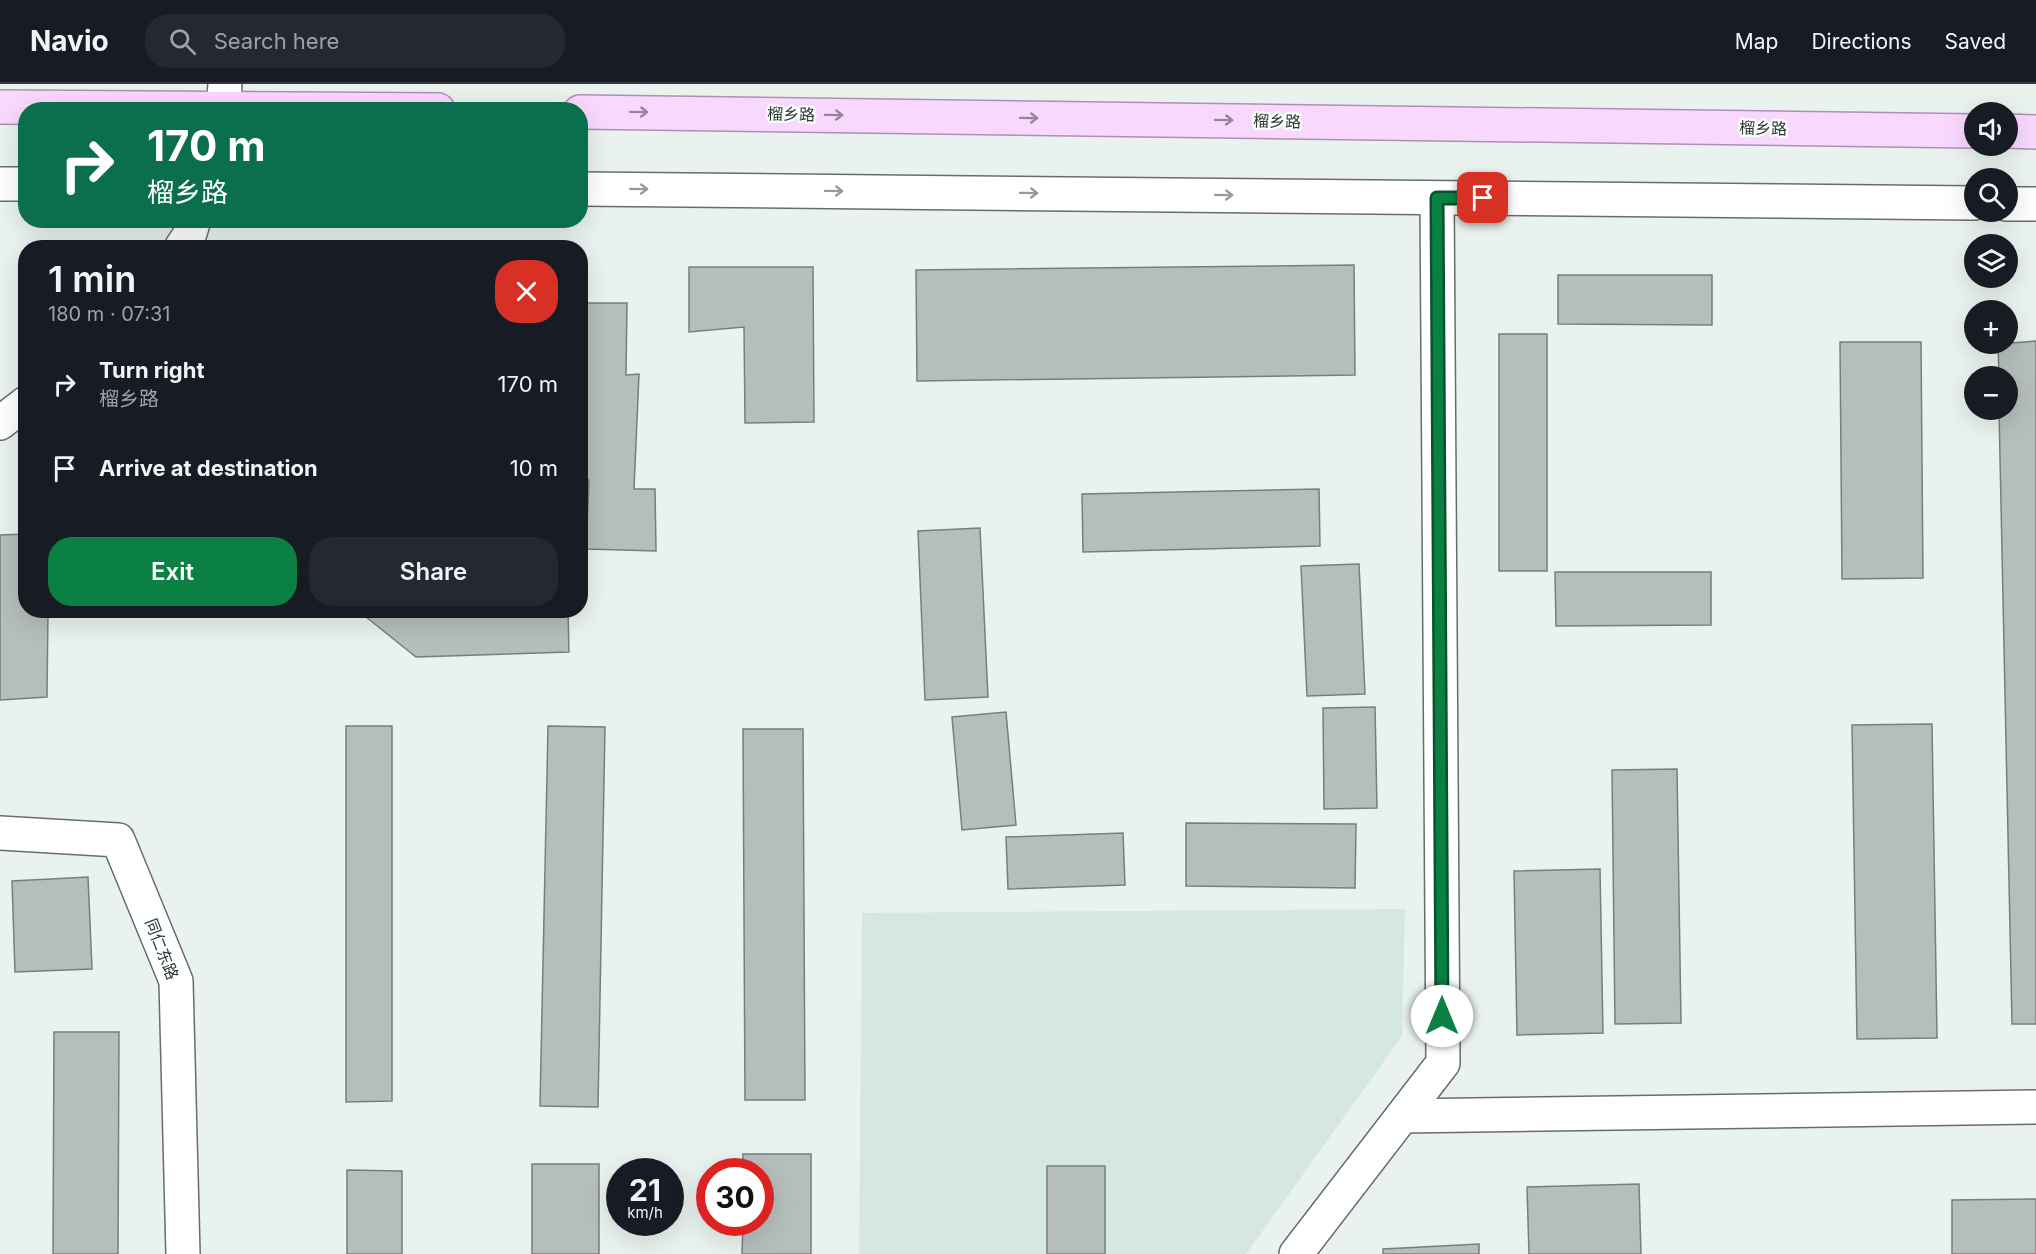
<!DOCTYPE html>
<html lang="en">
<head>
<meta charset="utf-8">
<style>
	:root { --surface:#171b24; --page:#242831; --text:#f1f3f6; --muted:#9ea1a6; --line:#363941; --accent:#0b8043 }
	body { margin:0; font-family:Inter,"Noto Sans SC",sans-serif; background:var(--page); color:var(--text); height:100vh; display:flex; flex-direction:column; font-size:22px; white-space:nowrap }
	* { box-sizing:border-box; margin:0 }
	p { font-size:20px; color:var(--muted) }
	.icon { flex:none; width:33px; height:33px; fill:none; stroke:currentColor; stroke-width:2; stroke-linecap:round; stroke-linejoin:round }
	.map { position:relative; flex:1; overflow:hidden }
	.panel { position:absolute; left:18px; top:156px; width:570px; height:378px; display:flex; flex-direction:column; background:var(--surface); border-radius:24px; box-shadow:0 6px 24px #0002 }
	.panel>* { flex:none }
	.guide { position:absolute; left:18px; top:18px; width:570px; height:126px; border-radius:24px; box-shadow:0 6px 24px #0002; background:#0b6e4f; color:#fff; overflow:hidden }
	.tools { position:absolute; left:1964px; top:18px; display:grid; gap:12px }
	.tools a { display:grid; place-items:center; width:54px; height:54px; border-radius:50%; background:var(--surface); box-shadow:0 6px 24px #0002; font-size:30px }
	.speed { position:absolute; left:606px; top:1074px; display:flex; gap:12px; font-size:30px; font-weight:700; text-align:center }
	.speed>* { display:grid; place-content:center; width:78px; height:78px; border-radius:50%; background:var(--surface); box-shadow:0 6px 24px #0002; line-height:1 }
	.speed small { font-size:15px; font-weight:400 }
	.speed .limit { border:9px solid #d22; background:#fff; color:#111 }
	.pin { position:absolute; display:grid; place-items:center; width:51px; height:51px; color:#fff; margin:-26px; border-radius:12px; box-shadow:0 3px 9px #0006 }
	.me { position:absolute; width:66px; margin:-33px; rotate:0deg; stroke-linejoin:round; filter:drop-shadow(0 0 4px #0008) }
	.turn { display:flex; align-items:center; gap:21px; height:126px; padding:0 30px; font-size:27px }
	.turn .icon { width:78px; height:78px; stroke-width:2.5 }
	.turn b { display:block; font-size:42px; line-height:51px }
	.round { display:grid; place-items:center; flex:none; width:63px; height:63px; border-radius:24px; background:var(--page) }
	.head { display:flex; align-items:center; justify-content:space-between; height:102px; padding:0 30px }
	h1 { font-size:36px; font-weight:600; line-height:45px }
	.cta { display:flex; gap:12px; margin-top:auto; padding:12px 30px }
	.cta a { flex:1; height:69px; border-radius:24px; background:var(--accent); color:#fff; font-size:24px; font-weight:600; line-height:69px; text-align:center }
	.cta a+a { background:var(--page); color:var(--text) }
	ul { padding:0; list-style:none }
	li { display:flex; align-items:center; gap:18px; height:84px; padding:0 30px }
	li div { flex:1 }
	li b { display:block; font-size:22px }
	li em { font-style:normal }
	header { display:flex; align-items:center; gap:36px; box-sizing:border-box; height:84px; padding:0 30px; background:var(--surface); border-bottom:2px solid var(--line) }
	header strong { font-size:28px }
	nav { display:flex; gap:33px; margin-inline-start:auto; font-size:21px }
	.search { width:420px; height:54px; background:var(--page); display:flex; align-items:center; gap:15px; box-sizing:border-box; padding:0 21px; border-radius:24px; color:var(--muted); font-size:22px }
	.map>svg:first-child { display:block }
	.built { fill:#d6e7e0 }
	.building { fill:#b5bebb; stroke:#777f7c; stroke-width:1.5 }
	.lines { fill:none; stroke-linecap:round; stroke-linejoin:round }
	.minor-casing { stroke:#666e6b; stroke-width:36 }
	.major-casing { stroke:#b08eb5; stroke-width:36 }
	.minor { stroke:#fff; stroke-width:33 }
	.major { stroke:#f9d8fd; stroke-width:33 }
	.oneway { stroke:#958698 }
	.oneway2 { stroke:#989a99 }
	.route-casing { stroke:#07532c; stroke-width:15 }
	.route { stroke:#0b8043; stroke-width:10 }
	.labels { text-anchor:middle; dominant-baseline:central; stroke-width:4.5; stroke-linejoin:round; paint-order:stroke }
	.street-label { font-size:16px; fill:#313533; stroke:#f7fffc }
</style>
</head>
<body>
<header>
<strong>Navio</strong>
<div class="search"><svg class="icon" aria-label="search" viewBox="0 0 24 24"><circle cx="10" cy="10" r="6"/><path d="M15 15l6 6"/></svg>Search here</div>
<nav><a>Map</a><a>Directions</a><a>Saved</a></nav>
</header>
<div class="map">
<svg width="2036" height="1170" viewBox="0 0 2036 1170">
	<rect width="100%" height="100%" fill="#e9f2ee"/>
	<path class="built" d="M 1405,825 L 1402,952 L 1246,1170 L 859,1170 L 862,829 Z"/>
	<path class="building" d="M 1354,181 L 1355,291 L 917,297 L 916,186 Z
		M 689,183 L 813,183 L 814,338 L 745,339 L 744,243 L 689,248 Z
		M 1558,191 L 1712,191 L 1712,241 L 1558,240 Z
		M 580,219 L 627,219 L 626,291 L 639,290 L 634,405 L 655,405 L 656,467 L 586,465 L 589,396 L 580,397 Z
		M 1499,250 L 1547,250 L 1547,487 L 1499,487 Z
		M 2036,257 L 2036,940 L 2012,940 L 1999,326 L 2007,326 L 2007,292 L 1999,292 L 1998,260 Z
		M 1840,258 L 1921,258 L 1923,494 L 1842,495 Z
		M 1319,405 L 1320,462 L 1083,468 L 1082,410 Z
		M 980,444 L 988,613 L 925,616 L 918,447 Z
		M 26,450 L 26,526 L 48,526 L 47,613 L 0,616 L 0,451 Z
		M 1359,480 L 1365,610 L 1307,612 L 1301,482 Z
		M 1555,488 L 1711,488 L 1711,541 L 1556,542 Z
		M 366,526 L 568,526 L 569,568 L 416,573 L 366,533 Z
		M 1375,623 L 1377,724 L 1324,725 L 1323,624 Z
		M 1006,628 L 1016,741 L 962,746 L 952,633 Z
		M 1932,640 L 1937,954 L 1857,955 L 1852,641 Z
		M 346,642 L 392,642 L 392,1017 L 346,1018 Z
		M 548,642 L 605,643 L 598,1023 L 540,1022 Z
		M 743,645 L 803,645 L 805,1016 L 745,1016 Z
		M 1677,685 L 1681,939 L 1615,940 L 1612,686 Z
		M 1186,739 L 1356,740 L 1355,804 L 1186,802 Z
		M 1123,749 L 1125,801 L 1008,805 L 1006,753 Z
		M 1600,785 L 1603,949 L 1517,951 L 1514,787 Z
		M 88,793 L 92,885 L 15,888 L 12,797 Z
		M 54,948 L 119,948 L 118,1170 L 53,1170 Z
		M 743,1070 L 811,1070 L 811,1170 L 742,1170 L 743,1138 L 760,1138 L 760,1088 L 743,1088 Z
		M 532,1080 L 599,1080 L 599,1170 L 532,1170 Z
		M 1047,1082 L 1105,1082 L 1105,1170 L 1047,1170 Z
		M 347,1086 L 402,1087 L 402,1170 L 347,1170 Z
		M 1639,1100 L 1641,1170 L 1529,1170 L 1527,1103 Z
		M 2036,1115 L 2036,1170 L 1952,1170 L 1952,1116 Z
		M 1479,1160 L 1479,1170 L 1383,1170 L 1383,1165 Z"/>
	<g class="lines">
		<defs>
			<path id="minor" d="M 223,26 L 225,0
				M 0,100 L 26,100
				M 580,105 L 1974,119
				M 2007,120 L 2036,120
				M 181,164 L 189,152 L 194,136
				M 0,339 L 26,319
				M 0,749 L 118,756 L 176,897 L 183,1170
				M 1402,1032 L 2036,1023
				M 1296,1170 L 1443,979 L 1437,114"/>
			<path id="major" d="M 0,23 L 438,26
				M 580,28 L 1974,47
				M 2007,47 L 2036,48"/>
		</defs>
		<use href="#minor" class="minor-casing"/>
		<use href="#major" class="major-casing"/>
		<use href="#minor" class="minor"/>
		<use href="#major" class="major"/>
	</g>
	<defs><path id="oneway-shaft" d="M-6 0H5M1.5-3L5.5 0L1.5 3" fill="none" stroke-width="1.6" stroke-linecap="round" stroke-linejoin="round" transform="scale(1.5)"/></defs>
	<g class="oneway">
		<use href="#oneway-shaft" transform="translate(639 28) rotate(1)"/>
		<use href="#oneway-shaft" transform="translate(834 31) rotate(1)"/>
		<use href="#oneway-shaft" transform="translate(1029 34) rotate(1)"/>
		<use href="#oneway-shaft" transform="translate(1224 36) rotate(1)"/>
	</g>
	<g class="oneway2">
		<use href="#oneway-shaft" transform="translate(639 105) rotate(1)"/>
		<use href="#oneway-shaft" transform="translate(834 107) rotate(1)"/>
		<use href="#oneway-shaft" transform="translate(1029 109) rotate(1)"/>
		<use href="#oneway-shaft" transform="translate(1224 111) rotate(1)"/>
	</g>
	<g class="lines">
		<defs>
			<path id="route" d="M 1442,932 L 1437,114 L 1483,114"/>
		</defs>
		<use href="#route" class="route-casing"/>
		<use href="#route" class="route"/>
	</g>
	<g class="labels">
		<g class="street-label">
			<text transform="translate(791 30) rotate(1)">榴乡路</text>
			<text transform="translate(1277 37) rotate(1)">榴乡路</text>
			<text transform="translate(1763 44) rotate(1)">榴乡路</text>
			<text transform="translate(162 865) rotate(69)">同仁东路</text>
		</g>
	</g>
</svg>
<div class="tools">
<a><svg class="icon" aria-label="sound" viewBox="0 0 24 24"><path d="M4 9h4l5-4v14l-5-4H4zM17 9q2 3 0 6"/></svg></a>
<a><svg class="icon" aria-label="search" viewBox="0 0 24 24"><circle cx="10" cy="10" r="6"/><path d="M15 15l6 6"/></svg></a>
<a><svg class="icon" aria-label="layers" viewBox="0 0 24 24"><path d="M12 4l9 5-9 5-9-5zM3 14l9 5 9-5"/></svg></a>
<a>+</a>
<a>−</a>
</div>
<div class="speed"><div>21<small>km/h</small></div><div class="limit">30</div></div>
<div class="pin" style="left:1483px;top:114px;background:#d93025"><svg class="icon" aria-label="arrive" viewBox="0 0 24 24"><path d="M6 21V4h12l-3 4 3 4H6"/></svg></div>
<svg class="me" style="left:1442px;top:932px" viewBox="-20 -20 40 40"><circle r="19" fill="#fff"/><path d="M0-13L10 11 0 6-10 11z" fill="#0b8043"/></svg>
<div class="guide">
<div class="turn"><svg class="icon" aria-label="right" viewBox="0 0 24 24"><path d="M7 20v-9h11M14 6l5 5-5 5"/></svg><div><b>170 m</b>榴乡路</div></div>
</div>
<section class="panel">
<div class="head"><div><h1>1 min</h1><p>180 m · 07:31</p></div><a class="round" style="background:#d93025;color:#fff"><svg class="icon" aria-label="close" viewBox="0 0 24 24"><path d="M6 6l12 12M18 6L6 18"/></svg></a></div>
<ul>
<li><svg class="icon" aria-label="right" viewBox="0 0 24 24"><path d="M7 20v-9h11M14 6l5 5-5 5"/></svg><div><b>Turn right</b><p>榴乡路</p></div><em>170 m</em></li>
<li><svg class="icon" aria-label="arrive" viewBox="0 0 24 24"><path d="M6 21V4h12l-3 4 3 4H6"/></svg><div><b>Arrive at destination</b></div><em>10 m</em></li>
</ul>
<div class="cta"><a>Exit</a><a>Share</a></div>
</section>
</div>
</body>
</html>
